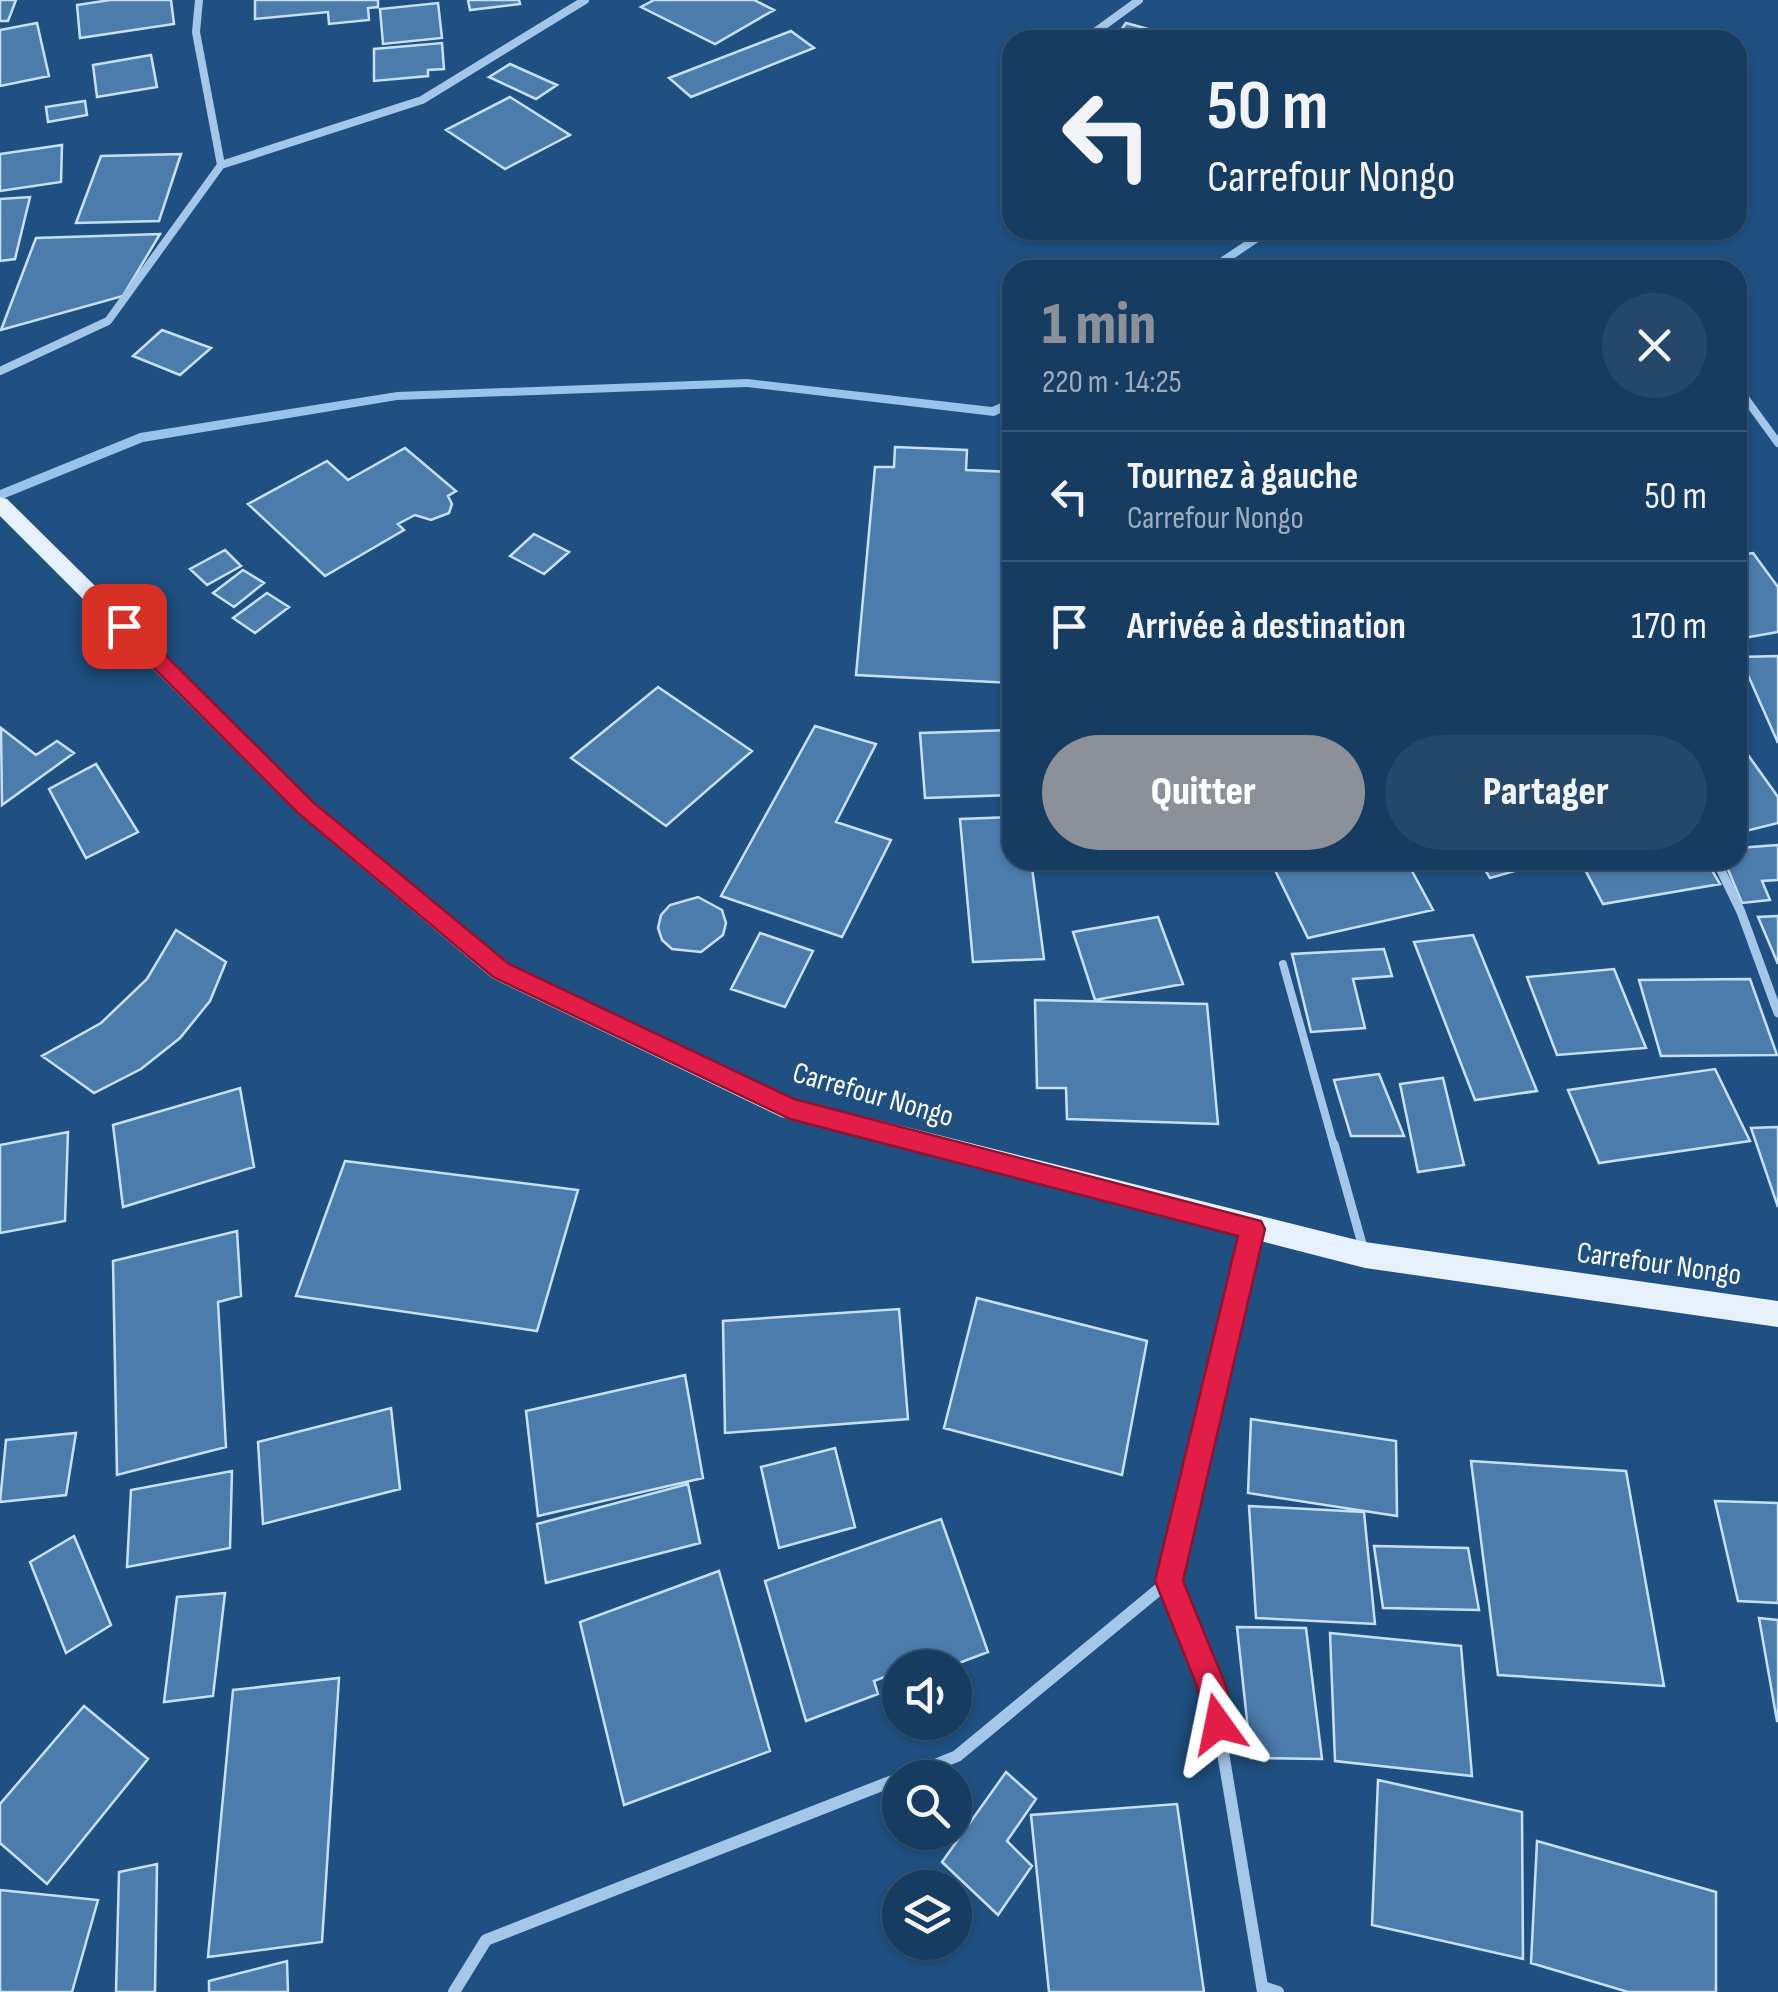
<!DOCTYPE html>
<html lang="fr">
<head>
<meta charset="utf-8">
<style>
	:root { --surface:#173c61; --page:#24476a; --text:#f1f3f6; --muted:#9eadbd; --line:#365676; --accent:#8c9099 }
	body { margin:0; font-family:"Sofia Sans Condensed",sans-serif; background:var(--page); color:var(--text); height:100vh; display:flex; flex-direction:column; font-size:38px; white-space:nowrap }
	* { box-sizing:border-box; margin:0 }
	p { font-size:32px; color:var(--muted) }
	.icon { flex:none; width:55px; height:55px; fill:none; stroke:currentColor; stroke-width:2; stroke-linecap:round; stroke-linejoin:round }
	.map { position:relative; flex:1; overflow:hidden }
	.details { position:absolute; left:1002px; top:260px; width:745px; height:610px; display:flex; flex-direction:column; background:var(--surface); border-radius:30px; box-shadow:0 2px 8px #0004,0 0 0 2px var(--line) }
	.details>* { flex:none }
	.top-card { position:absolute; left:1002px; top:30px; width:745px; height:210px; border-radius:30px; box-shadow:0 2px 8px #0004,0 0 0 2px var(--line); background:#173c61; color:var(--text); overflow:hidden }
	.buttons { position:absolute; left:882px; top:1650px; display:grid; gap:20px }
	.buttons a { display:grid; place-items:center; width:90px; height:90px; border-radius:50%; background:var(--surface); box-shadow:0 2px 8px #0004,0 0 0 2px var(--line); font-size:50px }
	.pin { position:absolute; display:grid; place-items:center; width:85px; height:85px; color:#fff; margin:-42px; border-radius:20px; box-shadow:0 5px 15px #0006 }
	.me { position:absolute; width:110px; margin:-55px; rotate:348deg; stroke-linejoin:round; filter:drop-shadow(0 0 8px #0008) }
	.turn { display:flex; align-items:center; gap:35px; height:210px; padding:0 40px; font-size:45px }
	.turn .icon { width:130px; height:130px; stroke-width:2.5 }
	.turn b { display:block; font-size:70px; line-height:85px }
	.round { display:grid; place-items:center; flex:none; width:105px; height:105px; border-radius:52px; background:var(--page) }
	.headline { display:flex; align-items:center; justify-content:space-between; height:170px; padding:0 40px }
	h1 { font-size:60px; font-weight:800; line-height:75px; color:var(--accent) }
	.action { display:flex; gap:20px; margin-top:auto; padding:20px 40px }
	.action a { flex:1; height:115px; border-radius:60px; background:var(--accent); color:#fff; font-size:40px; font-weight:800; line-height:115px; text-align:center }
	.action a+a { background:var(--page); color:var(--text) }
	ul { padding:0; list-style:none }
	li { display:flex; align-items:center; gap:30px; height:130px; padding:0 40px; border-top:2px solid var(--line) }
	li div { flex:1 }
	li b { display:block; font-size:38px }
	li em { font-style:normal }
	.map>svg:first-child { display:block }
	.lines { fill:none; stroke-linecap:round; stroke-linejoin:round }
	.stream { fill:#98c3ea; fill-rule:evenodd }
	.building { fill:#4b7cac; stroke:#c8e0f6; stroke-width:2.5 }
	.service-far1 { stroke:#a4c7e9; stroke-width:8 }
	.service { stroke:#a4c7e9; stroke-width:9 }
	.minor-far2 { stroke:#a4c7e9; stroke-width:8 }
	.minor-far1 { stroke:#a4c7e9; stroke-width:9 }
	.minor { stroke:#a4c7e9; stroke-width:12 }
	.primary { fill:#e7f1fe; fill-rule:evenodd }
	.route { fill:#e11d48; stroke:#92132f; stroke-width:2.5 }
	.labels { text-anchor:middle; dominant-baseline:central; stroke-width:8; stroke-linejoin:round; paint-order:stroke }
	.street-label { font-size:30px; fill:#fff; stroke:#1f5081 }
</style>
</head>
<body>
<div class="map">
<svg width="1778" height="1992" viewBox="0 0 1778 1992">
	<rect width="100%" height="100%" fill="#1f5081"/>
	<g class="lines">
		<path class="stream" d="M 1262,230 L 1276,230 L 1217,270 L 1202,270 Z
			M 747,379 L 992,407 L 1012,398 L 1012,408 L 994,416 L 747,387 L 397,400 L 143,442 L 0,500 L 0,490 L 140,433 L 397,392 Z"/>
	</g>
	<path class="building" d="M 0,0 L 16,0 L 8,21 L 0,21 Z
		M 110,0 L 171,0 L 174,24 L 80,38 L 77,5 Z
		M 255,0 L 378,0 L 378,7 L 368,8 L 369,20 L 329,24 L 328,12 L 255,19 Z
		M 468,0 L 519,0 L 520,4 L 470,10 Z
		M 654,0 L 754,0 L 774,10 L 715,44 L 641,7 Z
		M 438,3 L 442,38 L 383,44 L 380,9 Z
		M 37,23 L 49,76 L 0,86 L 0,30 Z
		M 1126,23 L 1159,32 L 1153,40 L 1114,40 Z
		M 791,31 L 814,48 L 691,97 L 669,78 Z
		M 442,43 L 444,69 L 428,70 L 428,76 L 374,81 L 374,49 Z
		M 151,55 L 157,87 L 97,97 L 93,65 Z
		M 510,64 L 557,85 L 536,99 L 489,77 Z
		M 510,97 L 570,135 L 505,169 L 446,130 Z
		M 85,101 L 87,115 L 48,122 L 46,107 Z
		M 62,145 L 61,182 L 0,191 L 0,154 Z
		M 181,154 L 159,221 L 76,223 L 101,156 Z
		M 30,197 L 15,259 L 0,261 L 0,199 Z
		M 160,234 L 123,296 L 1,330 L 36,238 Z
		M 162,330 L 211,348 L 180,375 L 133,356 Z
		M 895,447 L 967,450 L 966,470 L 1012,472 L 1012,683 L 856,675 L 875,467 L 894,467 Z
		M 405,448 L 456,491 L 448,496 L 452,504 L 449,513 L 431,520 L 415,515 L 398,524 L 404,530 L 325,576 L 248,504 L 327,461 L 348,480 Z
		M 534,534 L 569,552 L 544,574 L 510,556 Z
		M 225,550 L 241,566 L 207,585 L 190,569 Z
		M 1753,553 L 1778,587 L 1778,632 L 1738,639 L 1738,555 Z
		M 243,570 L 264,583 L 234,607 L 213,593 Z
		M 267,593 L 289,607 L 255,633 L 233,618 Z
		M 1778,656 L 1778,743 L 1740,657 Z
		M 658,687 L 752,751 L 666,826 L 571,758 Z
		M 815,726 L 876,744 L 836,822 L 891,840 L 842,937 L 721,896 Z
		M 1,728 L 36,755 L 57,741 L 74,753 L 2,805 Z
		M 1012,730 L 1012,795 L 925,798 L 920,733 Z
		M 1738,741 L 1778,797 L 1778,823 L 1738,833 Z
		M 96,764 L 138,832 L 86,858 L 49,789 Z
		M 1012,817 L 1012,860 L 1031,860 L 1044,959 L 973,962 L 960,819 Z
		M 1778,845 L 1778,880 L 1762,881 L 1770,900 L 1742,903 L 1724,860 L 1738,860 L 1738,848 Z
		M 1270,860 L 1406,860 L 1433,910 L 1308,938 Z
		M 1479,860 L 1553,860 L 1490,878 Z
		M 1580,860 L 1706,860 L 1720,884 L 1603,904 Z
		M 698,897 L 722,910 L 726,923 L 723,935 L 701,952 L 672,949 L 662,940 L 658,928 L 661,915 L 670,905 Z
		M 1778,916 L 1778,964 L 1758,917 Z
		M 1158,917 L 1183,984 L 1095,1000 L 1073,932 Z
		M 176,930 L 226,962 L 210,1001 L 180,1038 L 141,1069 L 94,1093 L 42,1056 L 101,1023 L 147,979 Z
		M 760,933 L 813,951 L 785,1007 L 731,989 Z
		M 1473,935 L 1537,1091 L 1475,1100 L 1414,942 Z
		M 1384,949 L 1392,976 L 1353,979 L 1365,1028 L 1311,1032 L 1292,954 Z
		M 1614,969 L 1646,1048 L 1557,1055 L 1527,977 Z
		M 1750,979 L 1777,1055 L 1661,1056 L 1639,980 Z
		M 1035,1000 L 1207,1004 L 1218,1124 L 1067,1119 L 1066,1088 L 1037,1088 Z
		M 1715,1069 L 1750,1141 L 1599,1163 L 1568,1090 Z
		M 1379,1074 L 1404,1136 L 1351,1136 L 1334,1080 Z
		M 1443,1078 L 1464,1165 L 1418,1172 L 1400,1084 Z
		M 240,1088 L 254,1167 L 123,1207 L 113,1125 Z
		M 1778,1127 L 1778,1207 L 1751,1128 Z
		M 68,1132 L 65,1221 L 0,1233 L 0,1145 Z
		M 345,1161 L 578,1190 L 537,1331 L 296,1296 Z
		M 237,1231 L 241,1296 L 218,1302 L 226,1447 L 117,1475 L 113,1261 Z
		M 977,1298 L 1147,1341 L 1122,1475 L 944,1428 Z
		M 899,1309 L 908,1419 L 725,1433 L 723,1321 Z
		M 685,1375 L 703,1478 L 538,1516 L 526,1411 Z
		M 391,1408 L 400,1489 L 263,1524 L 258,1442 Z
		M 1251,1419 L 1396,1441 L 1397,1516 L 1248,1493 Z
		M 76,1433 L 66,1495 L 0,1502 L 6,1440 Z
		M 835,1448 L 855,1527 L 779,1548 L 761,1467 Z
		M 1471,1461 L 1626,1471 L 1664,1686 L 1498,1675 Z
		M 232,1471 L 230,1548 L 127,1567 L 131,1490 Z
		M 688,1484 L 700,1543 L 546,1583 L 537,1524 Z
		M 1715,1501 L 1778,1503 L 1778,1603 L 1738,1601 Z
		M 1249,1506 L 1364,1512 L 1375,1624 L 1256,1618 Z
		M 941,1519 L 988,1652 L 946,1668 L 900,1668 L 900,1671 L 874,1681 L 878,1694 L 806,1721 L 765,1581 Z
		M 74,1536 L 111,1625 L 66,1653 L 30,1562 Z
		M 1374,1546 L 1468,1548 L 1479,1610 L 1383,1608 Z
		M 719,1571 L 770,1751 L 624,1805 L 580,1622 Z
		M 225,1593 L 213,1696 L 164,1702 L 177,1597 Z
		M 1759,1618 L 1778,1620 L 1778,1721 L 1777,1721 Z
		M 1237,1627 L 1306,1628 L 1322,1759 L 1251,1758 Z
		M 1330,1633 L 1461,1646 L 1472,1776 L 1335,1761 Z
		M 339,1678 L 322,1942 L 208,1957 L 233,1690 Z
		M 84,1706 L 148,1759 L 47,1884 L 0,1843 L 0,1804 Z
		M 1006,1772 L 1036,1799 L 1007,1841 L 1032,1866 L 998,1915 L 942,1862 Z
		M 1378,1780 L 1522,1812 L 1523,1959 L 1372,1925 Z
		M 1177,1804 L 1204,1992 L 1049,1992 L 1031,1815 Z
		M 1537,1841 L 1716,1892 L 1716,1992 L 1628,1992 L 1531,1963 Z
		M 157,1864 L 155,1992 L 116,1992 L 119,1872 Z
		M 0,1890 L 98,1900 L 72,1992 L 0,1992 Z
		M 287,1961 L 288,1992 L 209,1992 L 209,1981 Z"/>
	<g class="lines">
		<path class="service-far1" d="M 1283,964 L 1334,1146"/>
		<path class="service" d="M 1334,1144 L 1364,1251"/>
		<path class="minor-far2" d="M 199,0 L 196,32 L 221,165
			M 1084,40 L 1139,0
			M 0,371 L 108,321 L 221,165 L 422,100 L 585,0
			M 1738,388 L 1778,443"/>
		<path class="minor-far1" d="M 1716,860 L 1741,912 L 1778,1013"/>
		<path class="minor" d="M 1253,1229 L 1169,1581 L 1212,1687 L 1263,1992
			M 903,1778 L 957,1756 L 1169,1581
			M 1263,1987 L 1278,1992
			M 454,1992 L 486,1940 L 900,1778"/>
		<path class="primary" d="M 0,497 L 7,499 L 314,802 L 510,964 L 794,1099 L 1365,1242 L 1778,1301 L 1778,1327 L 1365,1268 L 781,1117 L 492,978 L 298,814 L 0,516 Z"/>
	</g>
	<path class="route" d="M 124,619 L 131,621 L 313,802 L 509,964 L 794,1099 L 1261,1221 L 1265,1229 L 1183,1581 L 1226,1686 L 1233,1724 L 1228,1734 L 1218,1739 L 1208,1734 L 1197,1686 L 1155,1581 L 1238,1236 L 790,1119 L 493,977 L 298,813 L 117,631 L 117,621 Z"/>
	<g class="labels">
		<g class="street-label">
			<text transform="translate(873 1095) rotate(16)">Carrefour Nongo</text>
			<text transform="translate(1659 1264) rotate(8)">Carrefour Nongo</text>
		</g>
	</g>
</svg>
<div class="buttons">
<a><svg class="icon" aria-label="sound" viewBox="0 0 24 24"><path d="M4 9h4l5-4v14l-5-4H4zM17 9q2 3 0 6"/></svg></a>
<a><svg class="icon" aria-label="search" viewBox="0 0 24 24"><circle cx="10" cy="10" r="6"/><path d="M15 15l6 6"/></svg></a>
<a><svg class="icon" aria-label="layers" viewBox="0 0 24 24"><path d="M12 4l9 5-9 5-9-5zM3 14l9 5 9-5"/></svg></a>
</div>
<div class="pin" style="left:124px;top:626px;background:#d93025"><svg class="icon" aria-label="arrive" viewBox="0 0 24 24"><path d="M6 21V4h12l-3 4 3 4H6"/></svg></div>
<svg class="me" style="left:1218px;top:1724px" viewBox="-20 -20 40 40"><path d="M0-17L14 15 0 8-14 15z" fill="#e11d48" stroke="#fff" stroke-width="4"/></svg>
<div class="top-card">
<div class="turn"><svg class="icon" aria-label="left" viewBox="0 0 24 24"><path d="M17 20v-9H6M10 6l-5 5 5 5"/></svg><div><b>50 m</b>Carrefour Nongo</div></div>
</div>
<section class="details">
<div class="headline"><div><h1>1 min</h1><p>220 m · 14:25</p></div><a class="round"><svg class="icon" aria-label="close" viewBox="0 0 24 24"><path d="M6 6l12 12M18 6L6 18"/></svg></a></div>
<ul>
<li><svg class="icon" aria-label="left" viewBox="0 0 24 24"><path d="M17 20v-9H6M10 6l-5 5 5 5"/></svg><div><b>Tournez à gauche</b><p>Carrefour Nongo</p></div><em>50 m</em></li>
<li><svg class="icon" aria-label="arrive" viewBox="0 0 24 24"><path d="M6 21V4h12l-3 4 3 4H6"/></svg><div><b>Arrivée à destination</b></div><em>170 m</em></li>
</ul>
<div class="action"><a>Quitter</a><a>Partager</a></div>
</section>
</div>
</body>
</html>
